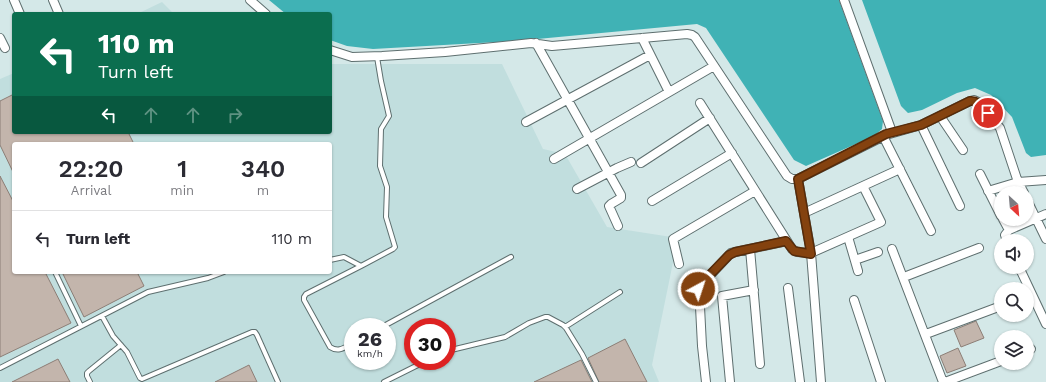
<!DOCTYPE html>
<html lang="en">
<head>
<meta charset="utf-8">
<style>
	:root { --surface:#fff; --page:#f7f7f7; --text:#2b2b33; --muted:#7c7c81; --line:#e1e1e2 }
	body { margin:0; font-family:"Work Sans",sans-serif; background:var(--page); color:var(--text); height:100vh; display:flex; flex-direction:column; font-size:15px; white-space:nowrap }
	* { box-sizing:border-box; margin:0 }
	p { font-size:13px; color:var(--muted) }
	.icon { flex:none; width:22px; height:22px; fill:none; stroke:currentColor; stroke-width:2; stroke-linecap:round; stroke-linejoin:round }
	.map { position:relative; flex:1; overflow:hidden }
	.sheet { position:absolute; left:12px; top:142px; width:320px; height:132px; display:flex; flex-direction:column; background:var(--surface); border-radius:4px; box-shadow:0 1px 3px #0004 }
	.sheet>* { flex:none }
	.top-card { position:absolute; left:12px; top:12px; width:320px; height:122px; border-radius:4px; box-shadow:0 1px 3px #0004; background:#0b6e4f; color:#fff; overflow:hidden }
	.needle { width:26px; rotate:154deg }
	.fabs { position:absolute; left:994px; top:186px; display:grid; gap:8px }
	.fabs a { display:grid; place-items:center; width:40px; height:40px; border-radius:50%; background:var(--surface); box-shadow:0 1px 3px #0004; font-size:20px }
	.speed { position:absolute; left:344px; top:318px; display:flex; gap:8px; font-size:20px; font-weight:700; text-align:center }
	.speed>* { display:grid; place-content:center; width:52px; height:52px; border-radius:50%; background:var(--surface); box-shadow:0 1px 3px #0004; line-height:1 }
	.speed small { font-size:10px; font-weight:400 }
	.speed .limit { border:6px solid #d22; background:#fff; color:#111 }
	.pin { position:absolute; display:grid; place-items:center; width:34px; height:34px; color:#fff; margin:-17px; border:2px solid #fff; border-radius:50%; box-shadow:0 1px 4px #0007 }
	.me { position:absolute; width:44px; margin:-22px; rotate:40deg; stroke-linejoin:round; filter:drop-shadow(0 0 3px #0008) }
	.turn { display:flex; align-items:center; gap:14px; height:84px; padding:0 20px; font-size:18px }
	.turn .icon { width:52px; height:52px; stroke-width:2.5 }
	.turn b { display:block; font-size:28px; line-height:34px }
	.lanes { display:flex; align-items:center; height:38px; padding:0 20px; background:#0003; justify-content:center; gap:20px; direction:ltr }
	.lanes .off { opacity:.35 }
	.eta { display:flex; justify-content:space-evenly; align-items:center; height:68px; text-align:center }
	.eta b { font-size:24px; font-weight:600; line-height:28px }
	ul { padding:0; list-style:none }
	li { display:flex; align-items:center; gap:12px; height:56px; padding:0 20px; border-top:1px solid var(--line) }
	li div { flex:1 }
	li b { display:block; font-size:15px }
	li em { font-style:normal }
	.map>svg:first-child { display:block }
	.built { fill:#c1dede; fill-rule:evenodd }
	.water { fill:#40b2b5 }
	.building { fill:#c3b5ac; stroke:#8c7e76 }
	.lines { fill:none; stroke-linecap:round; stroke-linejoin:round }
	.lane-casing { stroke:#5e6f6f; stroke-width:6 }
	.street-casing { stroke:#5e6f6f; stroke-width:10 }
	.lane { stroke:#fff; stroke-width:4 }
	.street { stroke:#fff; stroke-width:8 }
	.route-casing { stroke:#562b0a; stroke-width:10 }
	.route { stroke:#84420f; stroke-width:7 }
</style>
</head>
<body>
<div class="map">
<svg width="1046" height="382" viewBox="0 0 1046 382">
	<rect width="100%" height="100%" fill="#d4e8e8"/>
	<path class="built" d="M 162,2 L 174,14 L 137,14 Z
		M 330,64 L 502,64 L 543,149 L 565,154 L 607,227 L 678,238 L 652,365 L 659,382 L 0,382 L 0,79 L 14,73 L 14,132 L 330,132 ZM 14,144 L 330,144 L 330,272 L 14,272 ZM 353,327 L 387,327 L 387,361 L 353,361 ZM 413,327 L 447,327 L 447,361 L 413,361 Z"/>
	<path class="water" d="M 269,0 L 839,0 L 883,121 L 882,129 L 874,136 L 806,166 L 794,160 L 706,28 L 697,24 L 516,41 L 373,49 L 347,46 L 330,40 L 330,14 L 286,14 Z
		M 862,0 L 1046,0 L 1046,155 L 1031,157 L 1026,153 L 1012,117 L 991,95 L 975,88 L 957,93 L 922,110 L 908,113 L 901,106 Z"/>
	<path class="building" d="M 14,94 L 14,132 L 128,132 L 134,144 L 14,144 L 14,174 L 0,145 L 0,101 Z
		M 0,176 L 14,203 L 14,272 L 45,272 L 71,323 L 0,357 Z
		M 62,272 L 137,272 L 144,286 L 84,317 Z
		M 976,321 L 984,338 L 961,347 L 954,330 Z
		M 625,339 L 647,382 L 599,382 L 588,358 Z
		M 958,348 L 966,366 L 947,373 L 940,356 Z
		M 58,359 L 70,382 L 12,382 Z
		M 581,360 L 592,382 L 534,382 Z
		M 249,365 L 257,382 L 215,382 Z"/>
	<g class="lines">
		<defs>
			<path id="lane" d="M 330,260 L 344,257 L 361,266 L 393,249 L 395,247 L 386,217 L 387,187 L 380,166 L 381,129 L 389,116 L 381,81 L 377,57
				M 55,272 L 81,326
				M 102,316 L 113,336 L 127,352 L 140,378 L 142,379 L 252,332 L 255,332 L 257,335 L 278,382
				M 382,327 L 511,257
				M 565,327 L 620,292
				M 353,343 C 345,347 339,353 330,347 L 304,300 L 304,297 L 306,294 L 361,266
				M 447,351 L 505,337 L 529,323 L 545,317 L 548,317 L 563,325 L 566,328 L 582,354 L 596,382
				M 0,368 L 148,292 L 208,278 L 224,272
				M 90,382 L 87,376 L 87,373 L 89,371 L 121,345
				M 384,382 L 426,361"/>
			<path id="street" d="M 14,0 L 20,14
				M 53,0 L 59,14
				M 250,0 L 266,14
				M 844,0 L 892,132
				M 0,38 L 5,48
				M 642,38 L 669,92
				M 536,43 L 621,195 L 621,198 L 611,204 L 609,206 L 618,226
				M 330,50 L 352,57 L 382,56 L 445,52 L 531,43 L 552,46 L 687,34 L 692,35 L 695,37 L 787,176 L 792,179 L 798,179 L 886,135 L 921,125 L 970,101 L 974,100 L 978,102 L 1000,128 L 1018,182 L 1024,193
				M 700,103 L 792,249 L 797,252 L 811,253 L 881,222 L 863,186
				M 940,116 L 963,150
				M 526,122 L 650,55
				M 921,125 L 960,206
				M 883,136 L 931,231
				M 554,159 L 714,66
				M 641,163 L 710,118
				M 980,174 L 1001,216
				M 798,179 L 811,253 L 821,382
				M 577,189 L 617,168 L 631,162
				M 988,191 L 1018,182 L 1046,180
				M 1027,200 L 1046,239
				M 652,201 L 732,153
				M 804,213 L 900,169
				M 1003,219 L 1009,230
				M 848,237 L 858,271
				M 1007,241 L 1005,235 L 1009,230 L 1046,214
				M 750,249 L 760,364
				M 892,249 L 943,382
				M 855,260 L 878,252
				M 679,264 L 673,239 L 755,191
				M 1019,267 L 1046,324
				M 904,277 L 979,248
				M 788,288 L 800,382
				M 854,300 L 881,382
				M 926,334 L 1001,306
				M 1027,351 L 1031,349
				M 706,382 L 702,346 L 699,287 L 731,253 L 787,241
				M 730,382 L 722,296 L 754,290
				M 945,382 L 1001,361"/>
		</defs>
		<use href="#lane" class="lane-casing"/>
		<use href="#street" class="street-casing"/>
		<use href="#lane" class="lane"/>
		<use href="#street" class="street"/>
	</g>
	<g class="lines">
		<defs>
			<path id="route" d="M 698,289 L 700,285 L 729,255 L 735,252 L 786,241 L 794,251 L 811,254 L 798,179 L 886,134 L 921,125 L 970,101 C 978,100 982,107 988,113"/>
		</defs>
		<use href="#route" class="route-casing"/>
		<use href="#route" class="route"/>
	</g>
</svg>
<div class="fabs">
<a><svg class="needle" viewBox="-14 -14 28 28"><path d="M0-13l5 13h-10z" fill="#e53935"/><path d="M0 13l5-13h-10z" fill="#7c7c81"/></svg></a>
<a><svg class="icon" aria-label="sound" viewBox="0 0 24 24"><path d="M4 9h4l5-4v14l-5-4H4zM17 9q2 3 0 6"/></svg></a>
<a><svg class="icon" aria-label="search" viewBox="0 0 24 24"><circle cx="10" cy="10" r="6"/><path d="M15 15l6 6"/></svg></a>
<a><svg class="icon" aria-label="layers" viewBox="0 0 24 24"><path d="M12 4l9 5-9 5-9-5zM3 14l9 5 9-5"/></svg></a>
</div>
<div class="speed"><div>26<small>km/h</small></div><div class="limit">30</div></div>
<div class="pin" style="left:988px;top:113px;background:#d93025"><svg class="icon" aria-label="arrive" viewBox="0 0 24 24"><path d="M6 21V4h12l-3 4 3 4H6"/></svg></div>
<svg class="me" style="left:698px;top:289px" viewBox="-20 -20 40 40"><circle r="17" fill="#84420f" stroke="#fff" stroke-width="3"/><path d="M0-11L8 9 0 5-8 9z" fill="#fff"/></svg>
<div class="top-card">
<div class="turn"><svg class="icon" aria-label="left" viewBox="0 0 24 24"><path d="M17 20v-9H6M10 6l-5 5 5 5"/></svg><div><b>110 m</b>Turn left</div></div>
<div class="lanes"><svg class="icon" aria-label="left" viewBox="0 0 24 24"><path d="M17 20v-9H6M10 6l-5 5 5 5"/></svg><svg class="icon off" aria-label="ahead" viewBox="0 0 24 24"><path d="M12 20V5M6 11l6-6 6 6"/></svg><svg class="icon off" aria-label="ahead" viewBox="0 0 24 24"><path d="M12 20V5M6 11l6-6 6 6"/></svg><svg class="icon off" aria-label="right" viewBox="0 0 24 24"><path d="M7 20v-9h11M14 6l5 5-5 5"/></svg></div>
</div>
<section class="sheet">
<div class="eta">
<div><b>22:20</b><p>Arrival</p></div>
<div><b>1</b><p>min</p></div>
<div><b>340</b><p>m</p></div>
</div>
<ul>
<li><svg class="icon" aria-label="left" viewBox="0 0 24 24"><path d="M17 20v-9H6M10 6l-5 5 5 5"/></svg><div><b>Turn left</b></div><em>110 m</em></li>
</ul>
</section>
</div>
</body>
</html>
